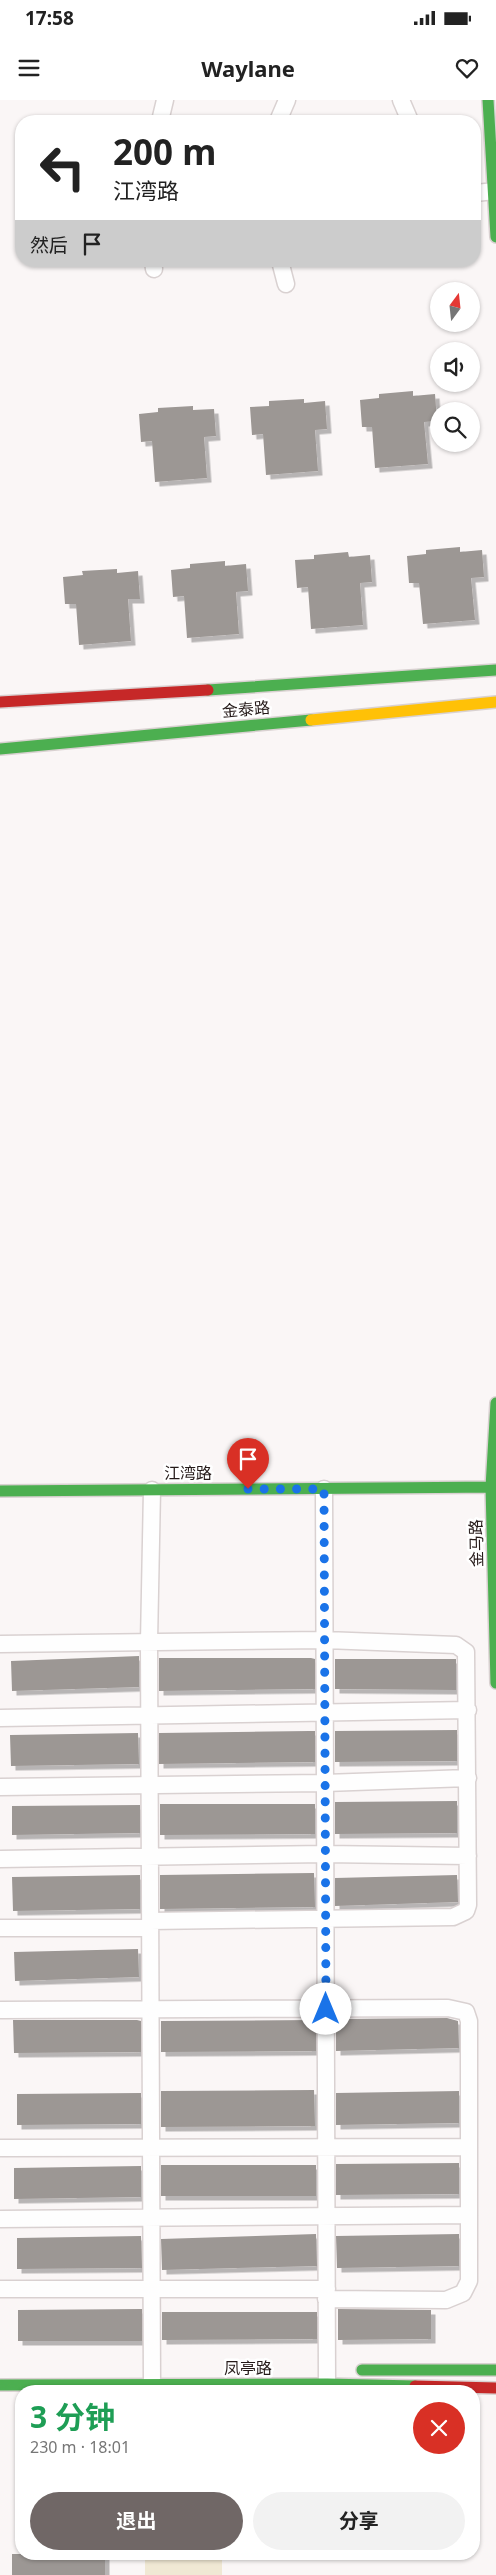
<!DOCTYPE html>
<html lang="zh">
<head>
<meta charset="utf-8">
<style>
	:root { --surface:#fff; --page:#f2f2f2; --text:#222; --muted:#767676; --accent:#706766 }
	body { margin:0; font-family:"Noto Sans","Noto Sans SC",sans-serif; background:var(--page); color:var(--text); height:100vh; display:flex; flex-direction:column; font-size:19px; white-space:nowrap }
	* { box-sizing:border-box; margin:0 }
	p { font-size:16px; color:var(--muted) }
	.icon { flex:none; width:28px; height:28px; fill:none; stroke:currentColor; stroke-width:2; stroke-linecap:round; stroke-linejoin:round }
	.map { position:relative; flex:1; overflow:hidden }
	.side { position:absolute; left:15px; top:2285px; width:465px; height:175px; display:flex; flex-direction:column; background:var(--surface); border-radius:20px; box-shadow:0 1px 4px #0004 }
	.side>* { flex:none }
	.banner { position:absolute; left:15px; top:15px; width:466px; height:152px; border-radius:20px; box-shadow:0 1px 4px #0004; background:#fff; color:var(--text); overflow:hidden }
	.needle { width:32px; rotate:15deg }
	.tools { position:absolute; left:430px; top:182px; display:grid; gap:10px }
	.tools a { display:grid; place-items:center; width:50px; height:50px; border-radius:50%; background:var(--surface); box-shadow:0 1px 4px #0004; font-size:25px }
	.pin { position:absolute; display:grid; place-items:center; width:42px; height:42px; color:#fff; margin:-51px -21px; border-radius:50% 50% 50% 0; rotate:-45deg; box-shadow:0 0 5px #0007 }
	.pin .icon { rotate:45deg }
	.me { position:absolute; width:55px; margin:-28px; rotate:0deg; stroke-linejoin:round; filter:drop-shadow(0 0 4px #0008) }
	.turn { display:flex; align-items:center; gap:18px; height:105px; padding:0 15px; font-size:22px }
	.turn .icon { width:65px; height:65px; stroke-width:2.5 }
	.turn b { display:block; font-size:35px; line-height:42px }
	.then { display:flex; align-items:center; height:48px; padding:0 15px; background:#0003; gap:10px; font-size:19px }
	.round { display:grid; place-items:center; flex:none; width:52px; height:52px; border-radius:26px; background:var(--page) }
	.head { display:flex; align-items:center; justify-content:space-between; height:85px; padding:0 15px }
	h1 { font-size:30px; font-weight:700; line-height:38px; color:#1e9e55 }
	.button { display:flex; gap:10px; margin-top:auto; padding:10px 15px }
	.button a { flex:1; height:58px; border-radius:30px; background:var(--accent); color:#fff; font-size:20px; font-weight:700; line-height:58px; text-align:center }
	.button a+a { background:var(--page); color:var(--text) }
	.status { display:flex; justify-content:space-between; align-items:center; height:35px; padding:0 25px; background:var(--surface); direction:ltr }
	.status svg { height:14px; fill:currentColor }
	header { display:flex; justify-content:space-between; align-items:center; height:65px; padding:0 15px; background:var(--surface); font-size:22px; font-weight:700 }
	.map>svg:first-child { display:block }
	.green { fill:#f0e8d4 }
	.building { fill:#9c9794; filter:url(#shadow) }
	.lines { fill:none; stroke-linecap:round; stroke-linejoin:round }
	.street-casing { stroke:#d9d1d1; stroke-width:19 }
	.fast-casing { stroke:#d9d1d1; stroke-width:14 }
	.slow-casing { stroke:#d9d1d1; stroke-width:14 }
	.jam-casing { stroke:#d9d1d1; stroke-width:14 }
	.street { stroke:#fefefe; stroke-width:16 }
	.fast { stroke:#4caf50; stroke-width:11 }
	.slow { stroke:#ffc107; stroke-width:11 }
	.jam { stroke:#c62828; stroke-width:11 }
	.route { stroke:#1a73e8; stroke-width:9; stroke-dasharray:0 16.2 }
	.labels { text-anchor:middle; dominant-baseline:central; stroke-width:5; stroke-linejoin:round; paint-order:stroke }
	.street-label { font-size:16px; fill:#251a19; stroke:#fff }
</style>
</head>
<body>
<div class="status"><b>17:58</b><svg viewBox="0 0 49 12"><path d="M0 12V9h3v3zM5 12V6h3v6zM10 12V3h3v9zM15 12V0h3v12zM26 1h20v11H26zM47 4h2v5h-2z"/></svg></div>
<header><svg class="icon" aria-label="menu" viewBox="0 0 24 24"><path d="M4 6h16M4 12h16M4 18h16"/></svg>Waylane<svg class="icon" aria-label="heart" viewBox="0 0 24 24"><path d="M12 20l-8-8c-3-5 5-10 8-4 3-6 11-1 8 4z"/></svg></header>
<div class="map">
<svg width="496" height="2475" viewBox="0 0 496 2475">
	<defs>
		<filter id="shadow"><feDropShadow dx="4.5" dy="4.5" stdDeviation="0" flood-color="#0004"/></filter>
	</defs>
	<rect width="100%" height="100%" fill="#faf6f6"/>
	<path class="green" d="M 145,2454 L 222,2454 L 222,2475 L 145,2475 Z"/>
	<path class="building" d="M 413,291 L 413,296 L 435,294 L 437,321 L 424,322 L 428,364 L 375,368 L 372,327 L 362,327 L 360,300 L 379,298 L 379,294 Z
		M 304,299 L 304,303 L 325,301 L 327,329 L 315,330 L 318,371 L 266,375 L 263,334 L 252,335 L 250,307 L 269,306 L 269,301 Z
		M 193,306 L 193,310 L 214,309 L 216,336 L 204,337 L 207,378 L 155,382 L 152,341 L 141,342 L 139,314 L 158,312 L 158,308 Z
		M 460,447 L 460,452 L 482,450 L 484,477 L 471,478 L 475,520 L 423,524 L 419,483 L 409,483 L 407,456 L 426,454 L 426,450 Z
		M 348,452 L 349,457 L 370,455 L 372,482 L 360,483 L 363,525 L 311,529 L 308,487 L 297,488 L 295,460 L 314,459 L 314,455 Z
		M 225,461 L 225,466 L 246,464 L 248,491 L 236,492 L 239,534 L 187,538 L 184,496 L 173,497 L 171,470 L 190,468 L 190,464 Z
		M 117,469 L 117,473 L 138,471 L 140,499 L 128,499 L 131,541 L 79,545 L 76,504 L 65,504 L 63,477 L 83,475 L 82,471 Z
		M 139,1556 L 139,1587 L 12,1591 L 11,1561 Z
		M 159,1558 L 311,1558 L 315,1559 L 315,1589 L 159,1591 Z
		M 335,1559 L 456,1559 L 456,1590 L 335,1589 Z
		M 457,1630 L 457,1661 L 335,1662 L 335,1631 Z
		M 310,1631 L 315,1631 L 315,1662 L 159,1664 L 159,1633 Z
		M 138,1633 L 139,1664 L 11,1666 L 10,1635 Z
		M 457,1701 L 457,1733 L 335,1734 L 335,1702 Z
		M 160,1704 L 315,1704 L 315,1734 L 160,1735 Z
		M 140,1705 L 140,1733 L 12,1735 L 12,1706 Z
		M 314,1773 L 315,1807 L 160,1809 L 160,1775 Z
		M 140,1775 L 140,1809 L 13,1811 L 12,1777 Z
		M 457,1775 L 458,1802 L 335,1806 L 335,1778 Z
		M 138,1849 L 139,1877 L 15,1881 L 14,1852 Z
		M 447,1918 L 458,1921 L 459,1948 L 336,1951 L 336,1919 Z
		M 13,1920 L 137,1920 L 141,1921 L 141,1952 L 14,1953 Z
		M 316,1920 L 316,1951 L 161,1952 L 161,1921 Z
		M 314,1990 L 315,2026 L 161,2027 L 161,1991 Z
		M 459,1991 L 459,2023 L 336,2025 L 336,1993 Z
		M 141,1993 L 141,2024 L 17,2025 L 17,1994 Z
		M 459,2063 L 459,2094 L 336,2095 L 336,2064 Z
		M 161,2065 L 316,2065 L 316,2096 L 161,2096 Z
		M 141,2066 L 141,2097 L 14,2099 L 14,2068 Z
		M 316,2134 L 317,2166 L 162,2170 L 161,2139 Z
		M 459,2134 L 459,2166 L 337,2168 L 336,2136 Z
		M 141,2136 L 142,2168 L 17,2169 L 17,2138 Z
		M 142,2209 L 142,2241 L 18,2241 L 18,2210 Z
		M 338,2209 L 431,2210 L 431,2239 L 338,2240 Z
		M 162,2212 L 317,2212 L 317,2239 L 162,2240 Z
		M 12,2454 L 105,2454 L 105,2475 L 12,2475 Z"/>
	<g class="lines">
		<defs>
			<path id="street" d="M 401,0 L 410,21
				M 160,21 L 165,0
				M 278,21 L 287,0
				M 475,93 L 496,91
				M 153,161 L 154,169
				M 280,161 L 286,184
				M 324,1389 L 327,2284
				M 0,1544 L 325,1540 L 456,1545 L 466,1552 L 468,1805 L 466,1811 L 453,1817 L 150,1821
				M 0,1618 L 468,1610
				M 0,1687 L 325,1683 L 468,1678
				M 0,1759 L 325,1754 L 468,1756
				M 0,1828 L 150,1828
				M 0,1910 L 448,1908 L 466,1912 L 469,1921 L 469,2181 L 463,2193 L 446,2200 L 326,2199
				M 0,2048 L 469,2047
				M 0,2119 L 469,2115
				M 0,2189 L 327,2189
				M 152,2285 L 149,1542 L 152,1390"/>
			<path id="fast" d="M 488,0 L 496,137
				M 208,590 L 496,570
				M 0,649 L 311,620
				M 496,1303 L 491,1387 L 496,1583
				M 0,1391 L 496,1387
				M 362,2270 L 496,2270
				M 0,2285 L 327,2284 L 415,2286"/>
			<path id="slow" d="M 311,620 L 496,602"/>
			<path id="jam" d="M 0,602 L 208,590
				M 415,2286 L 496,2288"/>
		</defs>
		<use href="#street" class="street-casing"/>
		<use href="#fast" class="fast-casing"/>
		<use href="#slow" class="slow-casing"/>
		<use href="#jam" class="jam-casing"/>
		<use href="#street" class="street"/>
		<use href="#fast" class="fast"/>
		<use href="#slow" class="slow"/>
		<use href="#jam" class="jam"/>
	</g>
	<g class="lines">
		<path class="route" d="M 248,1389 L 324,1389 L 326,1909"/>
	</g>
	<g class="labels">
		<g class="street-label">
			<text transform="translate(246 609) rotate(-5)">金泰路</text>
			<text x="188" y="1373">江湾路</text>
			<text transform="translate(476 1443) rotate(-91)">金马路</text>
			<text x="248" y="2268">凤亭路</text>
		</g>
	</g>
</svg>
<div class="tools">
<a><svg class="needle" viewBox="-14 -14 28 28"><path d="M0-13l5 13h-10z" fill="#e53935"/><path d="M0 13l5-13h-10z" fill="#767676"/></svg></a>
<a><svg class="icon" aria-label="sound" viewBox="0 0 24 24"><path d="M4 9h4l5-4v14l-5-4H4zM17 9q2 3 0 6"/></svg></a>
<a><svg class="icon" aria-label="search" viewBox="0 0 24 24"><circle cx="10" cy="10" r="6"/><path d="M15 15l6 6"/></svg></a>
</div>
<div class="pin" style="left:248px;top:1389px;background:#d93025"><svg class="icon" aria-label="arrive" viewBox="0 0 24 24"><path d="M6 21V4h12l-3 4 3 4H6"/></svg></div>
<svg class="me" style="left:326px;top:1909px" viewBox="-20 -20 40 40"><circle r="19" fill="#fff"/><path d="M0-13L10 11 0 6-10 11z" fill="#1a73e8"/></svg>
<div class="banner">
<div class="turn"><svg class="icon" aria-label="left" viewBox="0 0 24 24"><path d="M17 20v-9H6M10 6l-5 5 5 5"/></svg><div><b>200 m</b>江湾路</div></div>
<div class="then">然后<svg class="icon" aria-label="arrive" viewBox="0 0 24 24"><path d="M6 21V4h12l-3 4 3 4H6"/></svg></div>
</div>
<section class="side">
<div class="head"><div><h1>3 分钟</h1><p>230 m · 18:01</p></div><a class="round" style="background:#d93025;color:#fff"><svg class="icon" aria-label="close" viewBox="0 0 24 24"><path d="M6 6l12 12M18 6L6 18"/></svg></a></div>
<div class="button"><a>退出</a><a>分享</a></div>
</section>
</div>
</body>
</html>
